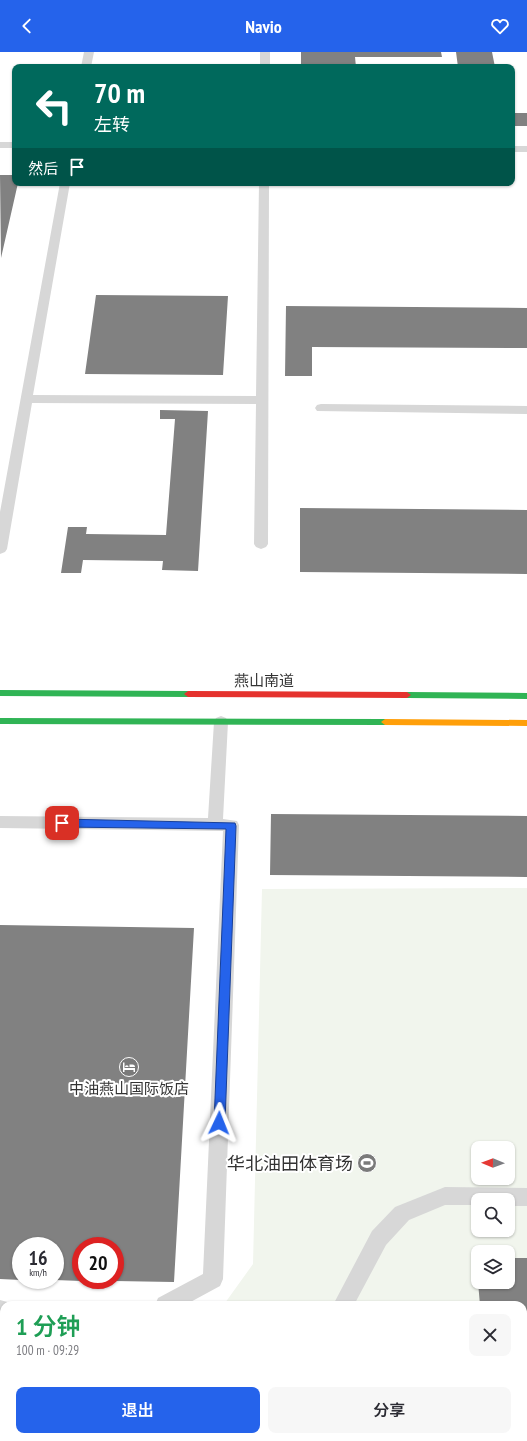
<!DOCTYPE html>
<html lang="zh">
<head>
<meta charset="utf-8">
<style>
	:root { --surface:#fff; --page:#f7f7f7; --text:#2b2b33; --muted:#7c7c81; --accent:#2563eb }
	body { margin:0; font-family:"PT Sans Narrow","Noto Sans SC",sans-serif; background:var(--page); color:var(--text); height:100vh; display:flex; flex-direction:column; font-size:15px; white-space:nowrap }
	* { box-sizing:border-box; margin:0 }
	p { font-size:13px; color:var(--muted) }
	.icon { flex:none; width:22px; height:22px; fill:none; stroke:currentColor; stroke-width:2; stroke-linecap:round; stroke-linejoin:round }
	.map { position:relative; flex:1; overflow:hidden }
	.details { position:absolute; left:0px; top:1249px; width:527px; height:140px; display:flex; flex-direction:column; background:var(--surface); border-radius:12px 12px 0 0; box-shadow:0 1px 3px #0004 }
	.details>* { flex:none }
	.hud { position:absolute; left:12px; top:12px; width:503px; height:122px; border-radius:8px; box-shadow:0 1px 3px #0004; background:#00695c; color:#fff; overflow:hidden }
	.needle { width:26px; rotate:271deg }
	.tools { position:absolute; left:471px; top:1089px; display:grid; gap:8px }
	.tools a { display:grid; place-items:center; width:44px; height:44px; border-radius:8px; background:var(--surface); box-shadow:0 1px 3px #0004; font-size:20px }
	.speed { position:absolute; left:12px; top:1185px; display:flex; gap:8px; font-size:20px; font-weight:700; text-align:center }
	.speed>* { display:grid; place-content:center; width:52px; height:52px; border-radius:50%; background:var(--surface); box-shadow:0 1px 3px #0004; line-height:1 }
	.speed small { font-size:10px; font-weight:400 }
	.speed .limit { border:6px solid #d22; background:#fff; color:#111 }
	.pin { position:absolute; display:grid; place-items:center; width:34px; height:34px; color:#fff; margin:-17px; border-radius:8px; box-shadow:0 2px 6px #0006 }
	.me { position:absolute; width:44px; margin:-22px; rotate:2deg; stroke-linejoin:round; filter:drop-shadow(0 0 3px #0008) }
	.turn { display:flex; align-items:center; gap:14px; height:84px; padding:0 16px; font-size:18px }
	.turn .icon { width:52px; height:52px; stroke-width:2.5 }
	.turn b { display:block; font-size:28px; line-height:34px }
	.then { display:flex; align-items:center; height:38px; padding:0 16px; background:#0003; gap:8px; font-size:15px }
	.round { display:grid; place-items:center; flex:none; width:42px; height:42px; border-radius:8px; background:var(--page) }
	.headline { display:flex; align-items:center; justify-content:space-between; height:68px; padding:0 16px }
	h1 { font-size:24px; font-weight:600; line-height:30px; color:#1e9e55 }
	.button { display:flex; gap:8px; margin-top:auto; padding:8px 16px }
	.button a { flex:1; height:46px; border-radius:8px; background:var(--accent); color:#fff; font-size:16px; font-weight:600; line-height:46px; text-align:center }
	.button a+a { background:var(--page); color:var(--text) }
	header { display:flex; justify-content:space-between; align-items:center; height:52px; padding:0 16px; background:var(--accent); color:#fff; font-size:18px; font-weight:600 }
	.map>svg:first-child { display:block }
	.green { fill:#f1f5ed; fill-rule:evenodd }
	.building { fill:#818181 }
	.lines { fill:none; stroke-linecap:round; stroke-linejoin:round }
	.lane { fill:#d7d7d7; fill-rule:evenodd }
	.fast { fill:#30b455; fill-rule:evenodd }
	.slow { fill:#ff9f0a; fill-rule:evenodd }
	.jam { fill:#e5322d; fill-rule:evenodd }
	.route { fill:#2563eb; stroke:#184099 }
	.labels { text-anchor:middle; dominant-baseline:central; stroke-width:4; stroke-linejoin:round; paint-order:stroke }
	.street-label { font-size:15px; fill:#333; stroke:#fff }
	.poi-label { font-size:15px; fill:#333; stroke:#fff }
	.near-poi-label { font-size:18px; fill:#333; stroke:#fff; text-anchor:end }
</style>
</head>
<body>
<header><svg class="icon" aria-label="back" viewBox="0 0 24 24"><path d="M15 5l-7 7 7 7"/></svg>Navio<svg class="icon" aria-label="heart" viewBox="0 0 24 24"><path d="M12 20l-8-8c-3-5 5-10 8-4 3-6 11-1 8 4z"/></svg></header>
<div class="map">
<svg width="527" height="1389" viewBox="0 0 527 1389">
	<rect width="100%" height="100%" fill="#fff"/>
	<path class="green" d="M 527,836 L 527,1389 L 0,1389 L 0,1281 L 4,1281 L 4,1385 L 523,1385 L 523,1253 L 221,1253 L 225,1251 L 253,1212 L 262,837 ZM 478,1096 L 508,1096 L 508,1126 L 478,1126 ZM 478,1148 L 508,1148 L 508,1178 L 478,1178 ZM 478,1200 L 508,1200 L 508,1230 L 478,1230 Z"/>
	<path class="building" d="M 301,0 L 441,0 L 442,5 L 355,5 L 356,15 L 301,15 Z
		M 456,0 L 492,0 L 495,15 L 458,15 Z
		M 512,61 L 527,61 L 527,74 L 512,74 Z
		M 0,123 L 15,123 L 15,131 L 18,131 L 1,206 Z
		M 96,243 L 228,244 L 223,323 L 85,322 Z
		M 286,254 L 527,256 L 527,296 L 312,295 L 312,324 L 285,324 Z
		M 160,358 L 208,359 L 198,519 L 162,518 L 163,509 L 83,508 L 81,521 L 61,521 L 68,475 L 87,475 L 86,482 L 166,483 L 175,367 L 160,367 Z
		M 300,456 L 527,458 L 527,522 L 300,520 Z
		M 271,762 L 527,764 L 527,825 L 270,823 Z
		M 0,873 L 194,876 L 174,1230 L 115,1229 L 115,1194 L 81,1194 L 81,1229 L 55,1228 L 55,1194 L 21,1194 L 21,1228 L 0,1227 Z
		M 508,1206 L 527,1206 L 527,1280 L 523,1280 L 523,1253 L 480,1253 L 478,1230 L 508,1230 Z"/>
	<g class="lines">
		<path class="lane" d="M 84,0 L 94,0 L 91,15 L 81,15 Z
			M 260,0 L 270,0 L 270,15 L 260,15 Z
			M 0,90 L 15,90 L 15,96 L 0,96 Z
			M 512,94 L 527,94 L 527,100 L 512,100 Z
			M 60,131 L 70,131 L 33,343 L 256,344 L 259,131 L 269,131 L 268,492 L 266,495 L 261,497 L 256,495 L 254,492 L 256,352 L 32,351 L 7,497 L 5,500 L 0,502 L 0,460 Z
			M 321,352 L 527,354 L 527,362 L 317,359 L 315,356 L 317,353 Z
			M 221,664 L 226,666 L 228,670 L 223,767 L 237,769 L 239,773 L 223,1227 L 220,1234 L 185,1253 L 155,1253 L 158,1246 L 203,1222 L 223,779 L 0,776 L 0,764 L 208,766 L 214,670 L 216,666 Z
			M 445,1135 L 527,1136 L 527,1154 L 508,1154 L 508,1148 L 478,1148 L 478,1153 L 445,1153 L 409,1168 L 386,1193 L 354,1253 L 333,1253 L 372,1179 L 395,1155 Z
			M 0,1248 L 11,1251 L 12,1253 L 4,1253 L 4,1268 L 0,1268 Z
			M 253,1385 L 278,1385 L 277,1389 L 252,1389 Z"/>
		<path class="fast" d="M 0,638 L 188,639 L 192,642 L 188,645 L 0,644 Z
			M 407,640 L 527,641 L 527,647 L 407,646 L 403,643 Z
			M 0,666 L 385,667 L 389,670 L 385,673 L 0,672 Z"/>
		<path class="slow" d="M 385,667 L 527,668 L 527,674 L 385,673 L 381,670 Z"/>
		<path class="jam" d="M 188,639 L 407,640 L 411,643 L 407,646 L 188,645 L 184,642 Z"/>
	</g>
	<path class="route" d="M 62,767 L 235,771 L 236,774 L 225,1071 L 223,1074 L 219,1076 L 215,1074 L 214,1071 L 226,777 L 62,775 L 58,774 L 57,771 L 58,768 Z"/>
	<defs>
		<symbol id="hotel-disc" viewBox="-11 -11 22 22"><circle r="9.5" fill="#7a7a7a" stroke="#fff"/><path d="M-6-4.5h1.5V1H6V5H4.5V3h-9V5H-6ZM-4 0a1.8 1.8 0 1 1 3.6 0ZM.5 0V-2.5h3Q6-2.5 6 0Z" fill="#fff"/></symbol>
		<symbol id="stadium-disc" viewBox="-11 -11 22 22"><circle r="9.5" fill="#7a7a7a" stroke="#fff"/><path d="M0-5a6.5 5 0 1 0 0 10a6.5 5 0 1 0 0-10ZM-3.5-1.8h7v3.6h-7Z" fill="#fff"/></symbol>
	</defs>
	<g fill-rule="evenodd">
		<use href="#hotel-disc" x="118" y="1004" width="22" height="22"/>
		<use href="#stadium-disc" x="356" y="1100" width="22" height="22"/>
	</g>
	<g class="labels">
		<g class="street-label">
			<text x="264" y="628">燕山南道</text>
		</g>
		<g class="poi-label">
			<text x="129" y="1036">中油燕山国际饭店</text>
		</g>
		<g class="near-poi-label">
			<text x="353" y="1111">华北油田体育场</text>
		</g>
	</g>
</svg>
<div class="tools">
<a><svg class="needle" viewBox="-14 -14 28 28"><path d="M0-13l5 13h-10z" fill="#e53935"/><path d="M0 13l5-13h-10z" fill="#7c7c81"/></svg></a>
<a><svg class="icon" aria-label="search" viewBox="0 0 24 24"><circle cx="10" cy="10" r="6"/><path d="M15 15l6 6"/></svg></a>
<a><svg class="icon" aria-label="layers" viewBox="0 0 24 24"><path d="M12 4l9 5-9 5-9-5zM3 14l9 5 9-5"/></svg></a>
</div>
<div class="speed"><div>16<small>km/h</small></div><div class="limit">20</div></div>
<div class="pin" style="left:62px;top:771px;background:#d93025"><svg class="icon" aria-label="arrive" viewBox="0 0 24 24"><path d="M6 21V4h12l-3 4 3 4H6"/></svg></div>
<svg class="me" style="left:219px;top:1071px" viewBox="-20 -20 40 40"><path d="M0-17L14 15 0 8-14 15z" fill="#2563eb" stroke="#fff" stroke-width="4"/></svg>
<div class="hud">
<div class="turn"><svg class="icon" aria-label="left" viewBox="0 0 24 24"><path d="M17 20v-9H6M10 6l-5 5 5 5"/></svg><div><b>70 m</b>左转</div></div>
<div class="then">然后<svg class="icon" aria-label="arrive" viewBox="0 0 24 24"><path d="M6 21V4h12l-3 4 3 4H6"/></svg></div>
</div>
<section class="details">
<div class="headline"><div><h1>1 分钟</h1><p>100 m · 09:29</p></div><a class="round"><svg class="icon" aria-label="close" viewBox="0 0 24 24"><path d="M6 6l12 12M18 6L6 18"/></svg></a></div>
<div class="button"><a>退出</a><a>分享</a></div>
</section>
</div>
</body>
</html>
